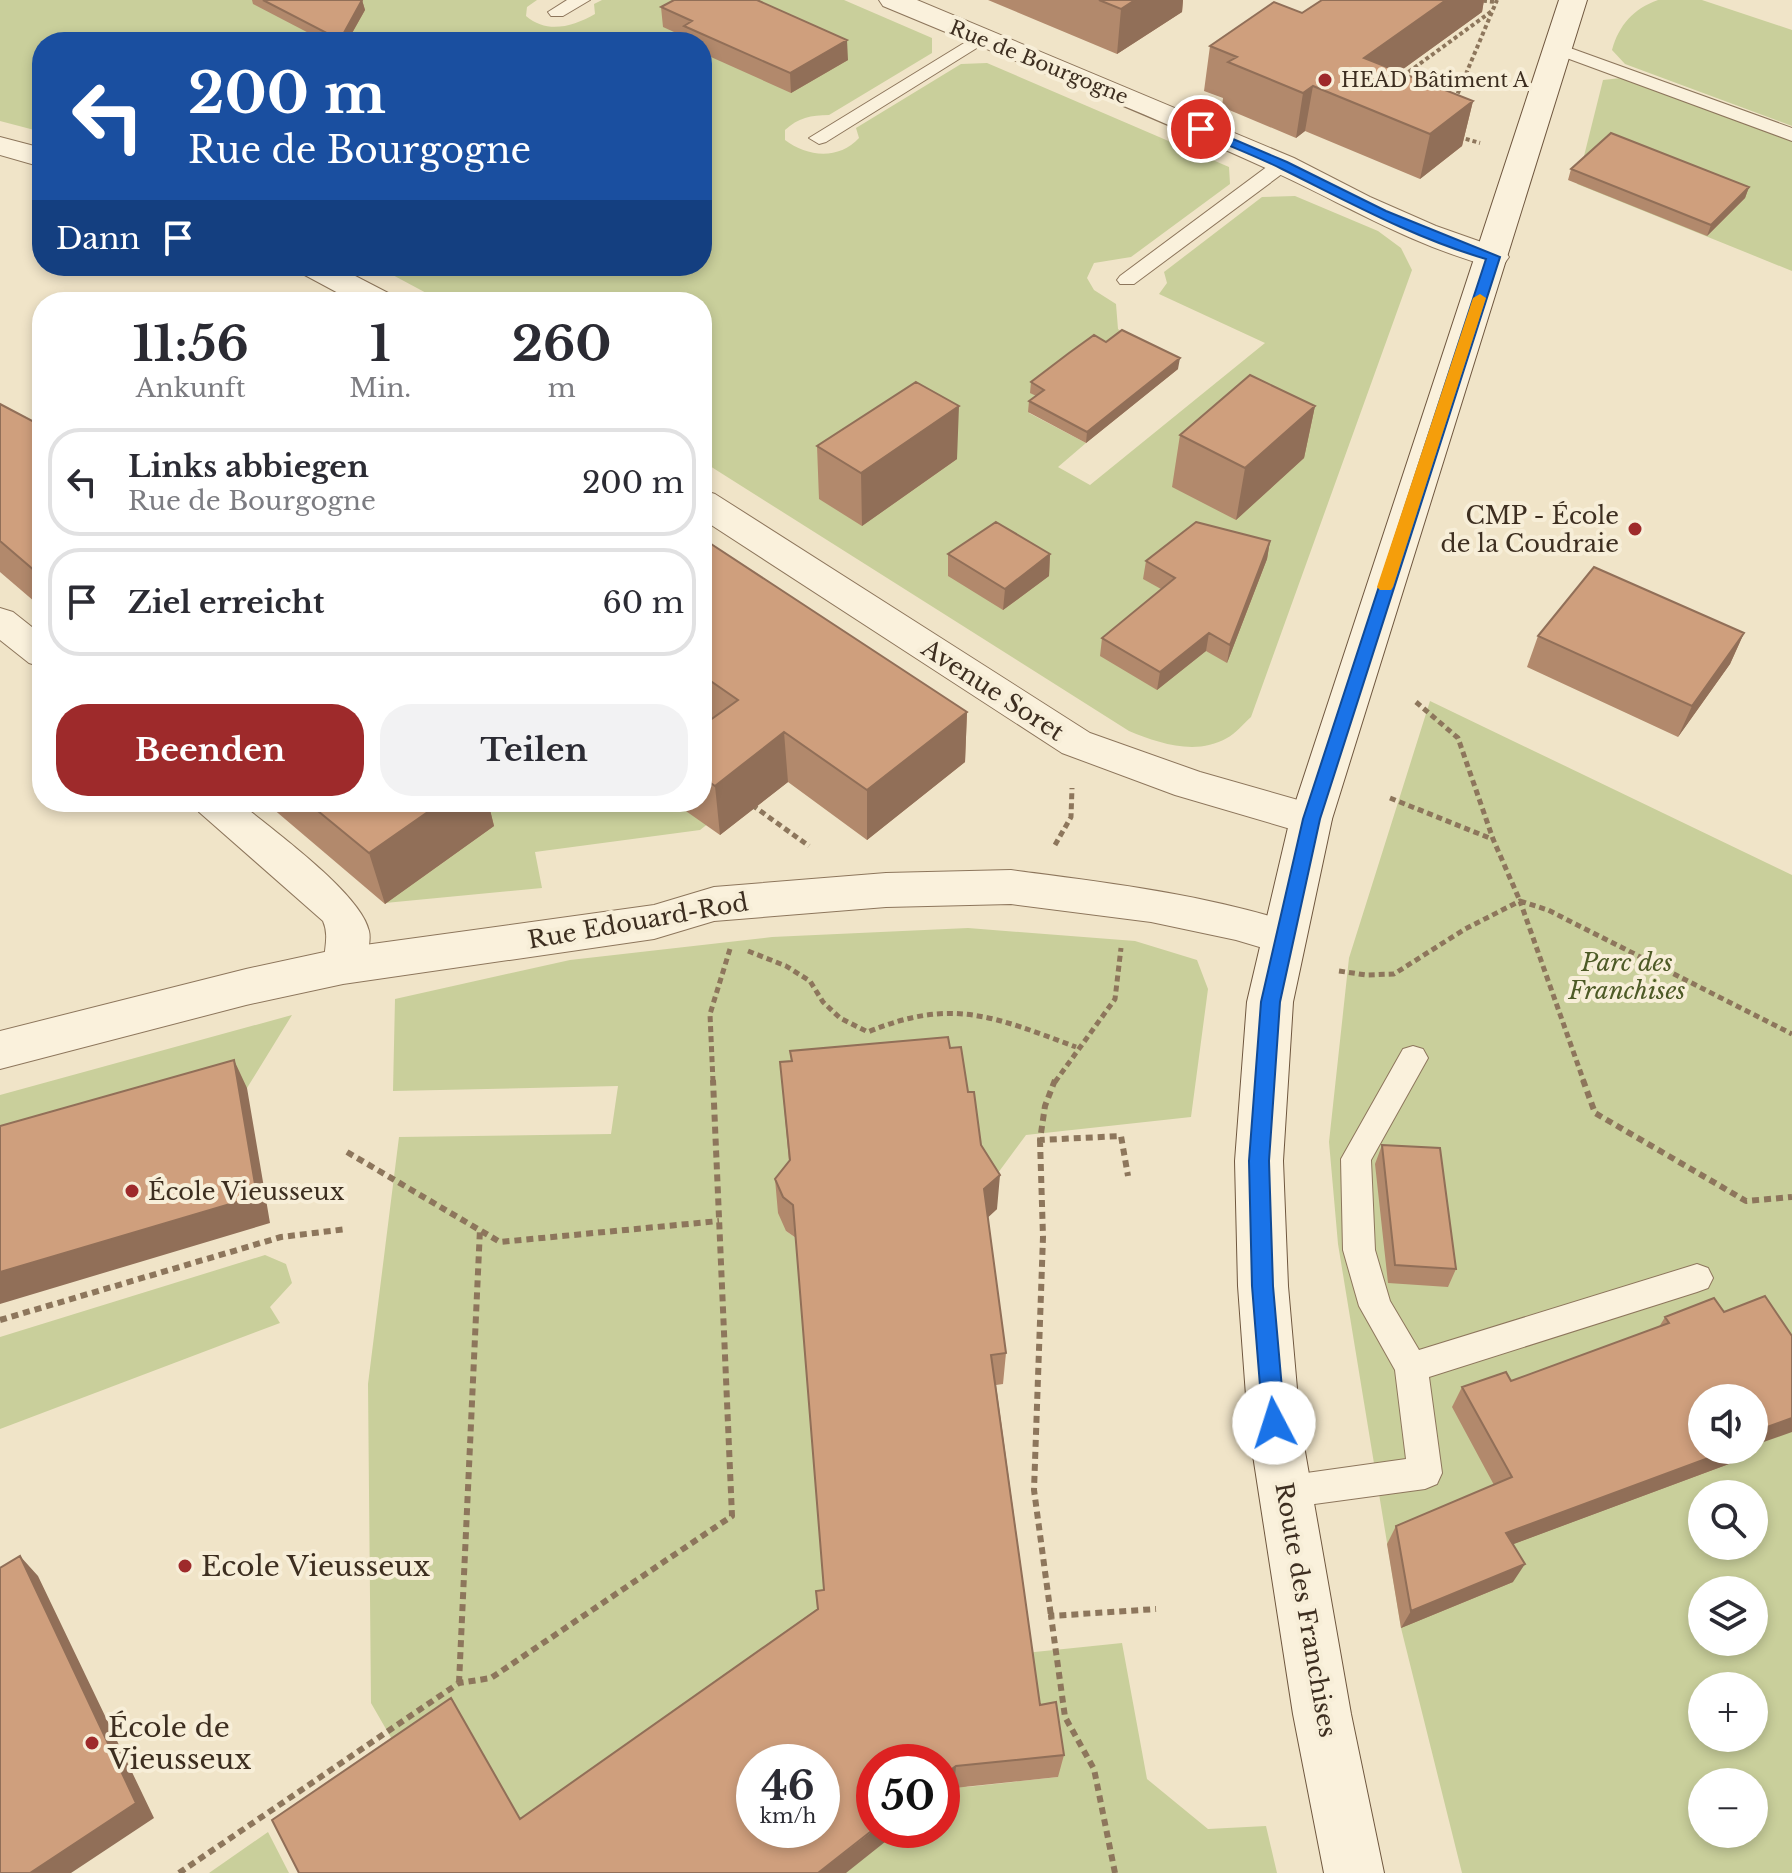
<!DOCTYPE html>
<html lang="de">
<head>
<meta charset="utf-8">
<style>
	:root { --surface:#fff; --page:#f2f2f3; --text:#2b2b33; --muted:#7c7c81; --line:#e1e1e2; --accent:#9e2a2b }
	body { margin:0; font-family:"Libre Baskerville",serif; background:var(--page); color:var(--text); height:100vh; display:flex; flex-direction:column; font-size:30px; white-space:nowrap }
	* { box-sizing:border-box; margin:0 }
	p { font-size:26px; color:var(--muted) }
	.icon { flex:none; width:44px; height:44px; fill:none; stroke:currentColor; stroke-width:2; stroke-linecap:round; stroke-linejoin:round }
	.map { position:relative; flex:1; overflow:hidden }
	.side { position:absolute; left:32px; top:292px; width:680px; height:520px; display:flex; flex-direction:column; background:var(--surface); border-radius:32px; box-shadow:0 4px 12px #0003 }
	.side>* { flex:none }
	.top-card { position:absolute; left:32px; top:32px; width:680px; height:244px; border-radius:32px; box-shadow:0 4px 12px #0003; background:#1a4fa0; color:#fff; overflow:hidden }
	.controls { position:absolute; left:1688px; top:1384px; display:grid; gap:16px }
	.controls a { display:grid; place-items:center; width:80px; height:80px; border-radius:50%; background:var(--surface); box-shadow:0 4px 12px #0003; font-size:40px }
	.speed { position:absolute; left:736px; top:1744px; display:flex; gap:16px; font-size:40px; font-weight:700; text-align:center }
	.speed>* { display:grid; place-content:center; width:104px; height:104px; border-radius:50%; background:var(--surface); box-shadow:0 4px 12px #0003; line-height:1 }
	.speed small { font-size:20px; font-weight:400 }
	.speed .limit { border:12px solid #d22; background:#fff; color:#111 }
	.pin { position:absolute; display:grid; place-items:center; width:68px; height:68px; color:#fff; margin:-34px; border:4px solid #fff; border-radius:50%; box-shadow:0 2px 8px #0007 }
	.me { position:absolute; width:88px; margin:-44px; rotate:355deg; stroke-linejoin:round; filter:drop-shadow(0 0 6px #0008) }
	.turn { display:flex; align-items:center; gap:28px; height:168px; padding:0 24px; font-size:36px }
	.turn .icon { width:104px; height:104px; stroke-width:2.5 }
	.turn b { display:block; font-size:56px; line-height:68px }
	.then { display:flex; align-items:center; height:76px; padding:0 24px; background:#0003; gap:16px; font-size:30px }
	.eta { display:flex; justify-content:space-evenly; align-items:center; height:136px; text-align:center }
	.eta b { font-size:48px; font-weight:700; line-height:56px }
	.button { display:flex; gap:16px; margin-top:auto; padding:16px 24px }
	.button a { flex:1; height:92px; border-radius:32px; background:var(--accent); color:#fff; font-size:32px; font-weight:700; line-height:92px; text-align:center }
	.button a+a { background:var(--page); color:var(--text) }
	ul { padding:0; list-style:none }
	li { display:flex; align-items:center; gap:24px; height:108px; margin:0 16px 12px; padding:0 8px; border:4px solid var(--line); border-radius:32px }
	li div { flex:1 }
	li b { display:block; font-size:30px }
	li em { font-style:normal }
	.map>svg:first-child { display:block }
	.green { fill:#c9cf9b; fill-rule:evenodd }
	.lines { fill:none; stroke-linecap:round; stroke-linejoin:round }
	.service-casing { stroke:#8d765c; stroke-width:2 }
	.pedestrian-casing { stroke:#8d765c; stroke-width:2 }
	.minor-casing { stroke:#8d765c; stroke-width:2 }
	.secondary-casing { stroke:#6f573f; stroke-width:2 }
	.path-far2 { stroke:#8d765c; stroke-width:4; stroke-dasharray:4 3; stroke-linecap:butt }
	.path-far1 { stroke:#8d765c; stroke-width:5; stroke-dasharray:6 4; stroke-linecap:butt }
	.path { stroke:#8d765c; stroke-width:6; stroke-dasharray:7 5; stroke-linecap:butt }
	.service { fill:#faf1dc; fill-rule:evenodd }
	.pedestrian { fill:#faf1dc; fill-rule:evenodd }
	.minor { fill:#faf1dc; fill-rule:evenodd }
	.secondary { fill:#faf1dc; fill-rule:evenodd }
	.wall { fill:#b2896c }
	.shaded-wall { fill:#916f58 }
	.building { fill:#cf9f7d; stroke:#916f58; stroke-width:2; fill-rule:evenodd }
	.route { fill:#1a73e8; stroke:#114b97; stroke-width:2 }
	.slow { fill:#f59e0b }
	.poi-dot { fill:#9e2a2b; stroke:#f7eed8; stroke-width:3 }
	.labels { text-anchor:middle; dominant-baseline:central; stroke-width:8; stroke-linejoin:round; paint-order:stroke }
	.far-street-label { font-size:20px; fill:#3d2e20; stroke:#f7eed8 }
	.far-poi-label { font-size:20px; fill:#3d2e20; stroke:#f7eed8; text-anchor:start }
	.poi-label { font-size:24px; fill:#3d2e20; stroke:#f7eed8; text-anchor:end }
	.street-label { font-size:24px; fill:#3d2e20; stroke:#f7eed8 }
	.park-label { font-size:24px; font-style:italic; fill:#4d5a26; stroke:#f7eed8 }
	.near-poi-label { font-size:28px; fill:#3d2e20; stroke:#f7eed8; text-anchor:start }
</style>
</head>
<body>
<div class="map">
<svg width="1792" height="1873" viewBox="0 0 1792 1873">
	<rect width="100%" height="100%" fill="#f0e4c8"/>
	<path class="green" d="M 0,0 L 537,0 L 527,7 L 526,16 C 547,34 572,27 595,14 L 594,4 L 602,0 L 844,0 L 932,38 L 932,53 L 829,115 C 811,115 798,118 785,130 L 785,140 C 807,157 839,160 859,138 L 856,128 L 961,64 L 987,63 L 1229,167 L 1230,184 L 1131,257 L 1094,263 L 1087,278 L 1094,290 L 1116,304 L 1118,329 L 1127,336 L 1031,393 L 1043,401 L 1029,413 L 1086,443 L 1058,467 L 1090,485 L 1265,343 L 1159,294 L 1167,283 L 1164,272 L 1262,197 L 1295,196 L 1378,231 L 1401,248 L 1412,270 L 1251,717 C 1243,724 1235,734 1227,738 C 1196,756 1158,743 1129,731 L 702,461 L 702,302 L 443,302 L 376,266 L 702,266 L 702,42 L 42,42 L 42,132 L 0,121 Z
		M 1658,0 L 1702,0 L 1792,30 L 1792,126 L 1625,64 L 1612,50 C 1619,25 1633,9 1658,0 Z
		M 1621,78 L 1792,141 L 1792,271 L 1577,184 L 1603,80 Z
		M 1430,701 L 1792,875 L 1792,1873 L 1462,1873 L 1401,1628 L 1338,1244 L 1329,1142 L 1349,958 ZM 1702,1398 L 1754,1398 L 1754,1450 L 1702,1450 ZM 1702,1494 L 1754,1494 L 1754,1546 L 1702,1546 ZM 1702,1590 L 1754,1590 L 1754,1642 L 1702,1642 ZM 1702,1686 L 1754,1686 L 1754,1738 L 1702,1738 ZM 1702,1782 L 1754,1782 L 1754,1834 L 1702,1834 Z
		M 702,721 L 774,772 L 700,830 L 535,852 L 542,888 L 385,903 L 493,826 L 464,802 L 702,802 Z
		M 968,928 L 1135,941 L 1197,960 L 1208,989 L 1191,1117 L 1026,1135 L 995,1177 L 793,1195 L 786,1231 L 796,1238 L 824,1590 L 843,1616 L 532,1840 L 405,1762 L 371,1703 L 368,1384 L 399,1137 L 611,1134 L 618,1086 L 393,1091 L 395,999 L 570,960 L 772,937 Z
		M 292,1015 L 247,1088 L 0,1159 L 0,1095 Z
		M 265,1255 L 286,1264 L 292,1283 L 270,1307 L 280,1323 L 0,1429 L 0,1337 Z
		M 1122,1643 L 1147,1779 L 1208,1829 L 1266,1826 L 1277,1873 L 845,1873 L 899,1830 L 942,1830 L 942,1797 L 962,1782 L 967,1787 L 1058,1777 L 1035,1729 L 1025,1653 Z
		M 268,1832 L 289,1873 L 209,1873 Z"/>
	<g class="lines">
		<defs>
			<path id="service" d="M 567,0 L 590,0 L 563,16 L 551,16 L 548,12 Z
				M 982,32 L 988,33 L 991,37 L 988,41 L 826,142 L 819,144 L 809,138 Z
				M 1559,44 L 1792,128 L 1792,141 L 1553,53 L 1550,49 Z
				M 1283,158 L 1293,164 L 1290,168 L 1134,284 L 1120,284 L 1117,280 L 1120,276 L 1276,160 Z
				M 1413,1046 L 1423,1049 L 1428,1058 L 1371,1160 L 1375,1250 L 1390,1301 L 1419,1350 L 1697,1264 L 1708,1268 L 1713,1278 L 1708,1288 L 1697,1292 L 1429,1377 L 1442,1473 L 1437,1484 L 1425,1489 L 1285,1508 L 1273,1504 L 1268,1492 L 1273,1480 L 1285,1476 L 1406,1459 L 1395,1370 L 1359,1306 L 1343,1250 L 1341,1159 L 1403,1049 Z"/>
			<path id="pedestrian" d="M 0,608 L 13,612 L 42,635 L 42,667 L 29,663 L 0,640 Z
				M 193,802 L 239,802 C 271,829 361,893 369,931 C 372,944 364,966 358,978 L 343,983 L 328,978 C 318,959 332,941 323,921 L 199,812 Z"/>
			<path id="minor" d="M 879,0 L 917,0 L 1294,158 L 1370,197 L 1436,226 L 1504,250 L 1509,257 L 1504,264 L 1493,267 C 1412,246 1345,204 1270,170 C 1143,112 1012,60 883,6 Z
				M 0,137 L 42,148 L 42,167 L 0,155 Z
				M 296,266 L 336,266 L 392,295 L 396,302 L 355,302 L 301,273 Z
				M 702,490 L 715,494 L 1090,733 L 1200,772 L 1326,808 L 1332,819 L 1326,830 L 1311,835 L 1175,795 L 1062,753 L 702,519 Z
				M 1011,870 C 1109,883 1205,894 1299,925 L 1305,937 L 1299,949 L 1283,954 L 1236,940 L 1151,922 L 1011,904 L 886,907 L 714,921 L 654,939 L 343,984 L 246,1005 L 0,1069 L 0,1031 L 246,969 L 343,948 L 654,905 L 714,887 L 886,873 Z"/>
			<path id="secondary" d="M 1559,0 L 1587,0 L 1332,819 L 1293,1002 L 1283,1161 L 1288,1286 L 1300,1423 L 1351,1714 L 1384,1873 L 1324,1873 L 1293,1714 L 1248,1423 L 1238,1286 L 1235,1161 L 1247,1002 L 1290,819 Z"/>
		</defs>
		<use href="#service" class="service-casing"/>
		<use href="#pedestrian" class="pedestrian-casing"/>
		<use href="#minor" class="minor-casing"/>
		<use href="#secondary" class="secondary-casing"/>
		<path class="path-far2" d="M 1476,0 L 1496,2
			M 1403,76 L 1492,11
			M 1455,100 L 1497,0
			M 1459,137 L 1480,143"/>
		<path class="path-far1" d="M 1416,702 L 1458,738 L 1493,839 L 1520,901 L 1548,910 L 1792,1034
			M 1390,798 L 1492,839
			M 752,805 L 809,846
			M 1055,845 L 1071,817 L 1072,788
			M 748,951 L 786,966 L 810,981 L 823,1002 L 840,1018 L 868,1032 C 952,997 995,1017 1076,1047
			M 1339,971 L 1366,975 L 1394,974 L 1465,929 L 1520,901 L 1584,1082
			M 713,1082 L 710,1014 L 730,949
			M 1055,1082 L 1115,999 L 1121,948"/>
		<path class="path" d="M 1055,1080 L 1045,1106 L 1040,1140 L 1121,1136 L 1128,1176
			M 1583,1080 L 1595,1113 L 1746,1201 L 1792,1197
			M 1040,1140 L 1043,1237 L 1034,1490 L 1051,1616
			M 347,1152 L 500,1242 L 719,1221
			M 0,1320 L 281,1237 L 347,1229
			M 459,1683 L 480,1229
			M 179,1873 L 459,1683 L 491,1678 L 732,1516 L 713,1080
			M 1115,1873 L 1094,1769 L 1065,1717 L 1051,1616 L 1156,1609"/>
		<use href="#service" class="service"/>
		<use href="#pedestrian" class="pedestrian"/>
		<use href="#minor" class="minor"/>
		<use href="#secondary" class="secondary"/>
	</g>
	<path class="wall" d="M 252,0 L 362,0 L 365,10 L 347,42 L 326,42 L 253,4 Z
		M 988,0 L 1183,0 L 1182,12 L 1117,54 Z
		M 1322,0 L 1484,0 L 1482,12 L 1399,72 L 1473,101 L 1462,146 L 1420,179 L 1305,131 L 1296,138 L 1222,107 L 1223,98 L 1204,91 L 1210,46 L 1302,13 Z
		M 661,7 L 848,60 L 791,93 L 702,53 L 702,42 L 685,42 L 685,37 L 663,27 Z
		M 1571,169 L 1749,187 L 1745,198 L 1707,236 L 1568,180 Z
		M 1106,342 L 1178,369 L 1086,443 L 1028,412 L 1029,401 L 1036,396 L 1030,393 L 1031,382 Z
		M 0,404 L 42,426 L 42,608 L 0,572 Z
		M 1315,406 L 1304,458 L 1236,520 L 1172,487 L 1180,435 Z
		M 817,446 L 957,459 L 862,526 L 819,499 Z
		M 702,538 L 967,712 L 965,762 L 867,840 L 788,782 L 720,835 L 673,802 L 702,802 L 702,726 L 705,724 L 702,722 Z
		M 1270,541 L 1267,559 L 1227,663 L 1206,651 L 1157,690 L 1100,656 L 1102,638 L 1161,589 L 1143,579 L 1146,561 Z
		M 948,554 L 1050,554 L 1049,576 L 1003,610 L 948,576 Z
		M 1744,633 L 1730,664 L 1678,737 L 1527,667 L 1538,636 Z
		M 265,802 L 488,802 L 494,826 L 385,904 Z
		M 950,1048 L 968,1092 L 997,1209 L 988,1217 L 1006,1353 L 1003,1384 L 996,1385 L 1040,1705 L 1064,1755 L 1058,1777 L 954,1788 L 520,1819 L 817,1609 L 816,1591 L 824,1590 L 796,1238 L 786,1231 L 778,1213 L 775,1179 L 789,1161 L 780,1062 L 791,1061 L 790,1051 Z
		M 1382,1145 L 1456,1269 L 1448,1287 L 1388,1283 L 1375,1164 Z
		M 1665,1317 L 1755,1445 L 1702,1450 L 1751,1450 L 1745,1458 L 1513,1544 L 1513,1582 L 1401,1628 L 1387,1544 L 1396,1526 L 1494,1485 L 1452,1407 L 1462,1387 L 1511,1381 L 1659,1327 Z"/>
	<path class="shaded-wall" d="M 362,0 L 365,10 L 347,42 L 340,42 L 340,40 Z
		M 1135,0 L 1183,0 L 1182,12 L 1117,54 L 1121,9 Z
		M 1446,0 L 1484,0 L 1482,12 L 1356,103 L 1364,58 Z
		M 847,40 L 848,60 L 791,93 L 790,73 Z
		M 1313,86 L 1305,131 L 1296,138 L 1303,93 Z
		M 1473,101 L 1462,146 L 1420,179 L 1430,134 Z
		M 1749,187 L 1745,198 L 1707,236 L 1711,225 Z
		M 1180,358 L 1178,369 L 1086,443 L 1087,432 Z
		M 959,406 L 957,459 L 862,526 L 861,473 Z
		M 1315,406 L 1304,458 L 1236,520 L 1245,468 Z
		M 1270,541 L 1267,559 L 1227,663 L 1230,645 Z
		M 1050,554 L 1049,576 L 1003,610 L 1005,589 Z
		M 1209,633 L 1206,651 L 1157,690 L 1160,672 Z
		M 1744,633 L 1730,664 L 1678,737 L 1692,706 Z
		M 967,712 L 965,762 L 867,840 L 867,790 Z
		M 784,732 L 788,782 L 720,835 L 715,786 Z
		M 442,802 L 488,802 L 494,826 L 385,904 L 369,853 Z
		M 234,1060 L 247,1088 L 270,1223 L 0,1304 L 0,1272 Z
		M 1000,1175 L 997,1209 L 982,1223 L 984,1189 Z
		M 1792,1418 L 1792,1432 L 1755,1445 L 1754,1447 L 1754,1433 L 1756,1431 Z
		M 1730,1450 L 1751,1450 L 1745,1458 L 1495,1551 L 1506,1533 Z
		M 20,1556 L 38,1576 L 154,1818 L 71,1873 L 30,1873 Z
		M 1525,1564 L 1513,1582 L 1401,1628 L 1411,1611 Z
		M 956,1766 L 954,1788 L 942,1797 L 942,1776 Z
		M 874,1830 L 900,1830 L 846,1873 L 818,1873 Z"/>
	<path class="building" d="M 263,0 L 362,0 L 340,40 Z
		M 674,0 L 757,0 L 847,40 L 790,73 L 684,26 L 692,21 L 661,7 Z
		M 1099,0 L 1135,0 L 1121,9 Z
		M 1322,0 L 1446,0 L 1364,58 L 1473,101 L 1430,134 L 1313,86 L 1303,93 L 1228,62 L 1237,57 L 1210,46 L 1274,2 L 1302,13 Z
		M 1611,133 L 1749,187 L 1711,225 L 1571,169 Z
		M 608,297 L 616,302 L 600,302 Z
		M 1122,330 L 1180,358 L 1087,432 L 1029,401 L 1044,390 L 1031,382 L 1069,353 L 1094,335 L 1106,342 Z
		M 1250,375 L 1315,406 L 1245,468 L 1180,435 Z
		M 916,382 L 959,406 L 861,473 L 817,446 Z
		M 0,404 L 42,426 L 42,436 L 40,437 L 42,439 L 42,577 L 0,541 Z
		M 996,522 L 1050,554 L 1005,589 L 948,554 Z
		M 1196,522 L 1270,541 L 1230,645 L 1209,633 L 1160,672 L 1102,638 L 1175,578 L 1146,561 Z
		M 702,538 L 967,712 L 867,790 L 784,732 L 715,786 L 702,777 L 702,726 L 738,700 L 702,675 Z
		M 1594,567 L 1744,633 L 1692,706 L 1538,636 Z
		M 307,802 L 442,802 L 369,853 Z
		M 948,1037 L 950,1048 L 961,1047 L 968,1092 L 974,1092 L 981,1145 L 1000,1175 L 984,1189 L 1006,1353 L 991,1355 L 1040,1705 L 1056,1702 L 1064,1755 L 956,1766 L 942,1776 L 942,1762 L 874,1762 L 874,1829 L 818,1873 L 299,1873 L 272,1820 L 451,1698 L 520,1819 L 818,1609 L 816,1591 L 824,1590 L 793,1205 L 783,1197 L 775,1179 L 790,1160 L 780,1062 L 792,1061 L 790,1051 ZM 754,1762 L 822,1762 L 822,1830 L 754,1830 Z
		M 234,1060 L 257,1196 L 0,1272 L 0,1126 Z
		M 1382,1145 L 1440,1148 L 1456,1269 L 1395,1265 Z
		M 1765,1296 L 1792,1336 L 1792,1418 L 1756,1431 L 1761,1439 L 1754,1441 L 1754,1398 L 1702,1398 L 1702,1450 L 1730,1450 L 1506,1533 L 1525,1564 L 1411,1611 L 1396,1526 L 1512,1477 L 1462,1387 L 1506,1372 L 1511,1381 L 1669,1323 L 1665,1317 L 1714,1298 L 1724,1312 Z
		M 20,1556 L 136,1803 L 30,1873 L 0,1873 L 0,1568 Z"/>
	<path class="route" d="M 1196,127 L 1205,127 L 1287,162 L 1386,211 L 1500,257 L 1320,819 L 1280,1002 L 1269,1161 L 1273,1286 L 1285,1423 L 1282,1430 L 1274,1433 L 1266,1430 L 1263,1423 L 1252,1286 L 1249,1161 L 1261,1002 L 1303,819 L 1486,259 C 1414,238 1349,202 1282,169 C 1254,155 1225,144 1196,132 Z"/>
	<path class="slow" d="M 1480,294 L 1486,298 L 1393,587 L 1391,590 L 1380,590 L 1377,587 L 1473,298 Z"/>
	<g class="poi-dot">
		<circle cx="1325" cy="80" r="8"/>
		<circle cx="1635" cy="529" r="8"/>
		<circle cx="132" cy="1191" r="8"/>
		<circle cx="185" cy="1566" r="8"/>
		<circle cx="92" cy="1743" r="8"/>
	</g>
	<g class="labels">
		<g class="far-street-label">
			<text transform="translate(1039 62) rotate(22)">Rue de Bourgogne</text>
		</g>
		<g class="far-poi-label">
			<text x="1341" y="80">HEAD Bâtiment A</text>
		</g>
		<g class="poi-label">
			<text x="1619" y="515">CMP - École<tspan x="1619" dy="28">de la Coudraie</tspan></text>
			<text x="148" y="1191" text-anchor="start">École Vieusseux</text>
		</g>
		<g class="street-label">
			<text transform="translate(993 690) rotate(33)">Avenue Soret</text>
			<text transform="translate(638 921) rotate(-10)">Rue Edouard-Rod</text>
			<text transform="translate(1306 1610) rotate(80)">Route des Franchises</text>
		</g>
		<g class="park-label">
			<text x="1627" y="962">Parc des<tspan x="1627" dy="28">Franchises</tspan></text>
		</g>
		<g class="near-poi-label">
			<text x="201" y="1566">Ecole Vieusseux</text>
			<text x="108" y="1727">École de<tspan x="108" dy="32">Vieusseux</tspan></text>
		</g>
	</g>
</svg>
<div class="controls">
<a><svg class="icon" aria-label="sound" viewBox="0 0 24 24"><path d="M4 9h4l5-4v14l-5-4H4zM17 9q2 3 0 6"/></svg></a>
<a><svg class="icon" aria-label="search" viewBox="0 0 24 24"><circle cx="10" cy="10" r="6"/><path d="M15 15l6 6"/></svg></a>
<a><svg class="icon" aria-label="layers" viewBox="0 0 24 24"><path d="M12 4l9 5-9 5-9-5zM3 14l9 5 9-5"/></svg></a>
<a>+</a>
<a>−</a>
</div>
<div class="speed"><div>46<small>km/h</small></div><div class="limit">50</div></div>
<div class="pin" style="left:1201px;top:129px;background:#d93025"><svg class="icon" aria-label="arrive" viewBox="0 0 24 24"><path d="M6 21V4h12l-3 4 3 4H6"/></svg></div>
<svg class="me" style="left:1274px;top:1423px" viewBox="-20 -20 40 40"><circle r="19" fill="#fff"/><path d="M0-13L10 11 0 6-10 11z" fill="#1a73e8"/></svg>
<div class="top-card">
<div class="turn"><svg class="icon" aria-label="left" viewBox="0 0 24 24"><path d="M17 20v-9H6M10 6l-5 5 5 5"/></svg><div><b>200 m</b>Rue de Bourgogne</div></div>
<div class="then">Dann<svg class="icon" aria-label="arrive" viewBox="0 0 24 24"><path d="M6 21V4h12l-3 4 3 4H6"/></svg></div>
</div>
<section class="side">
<div class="eta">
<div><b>11:56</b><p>Ankunft</p></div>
<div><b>1</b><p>Min.</p></div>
<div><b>260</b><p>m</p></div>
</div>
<ul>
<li><svg class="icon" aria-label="left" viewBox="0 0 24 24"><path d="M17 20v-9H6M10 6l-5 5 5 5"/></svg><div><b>Links abbiegen</b><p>Rue de Bourgogne</p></div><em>200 m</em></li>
<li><svg class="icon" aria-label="arrive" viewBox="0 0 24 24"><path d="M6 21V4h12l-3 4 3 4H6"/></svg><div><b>Ziel erreicht</b></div><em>60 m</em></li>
</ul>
<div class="button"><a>Beenden</a><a>Teilen</a></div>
</section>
</div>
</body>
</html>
